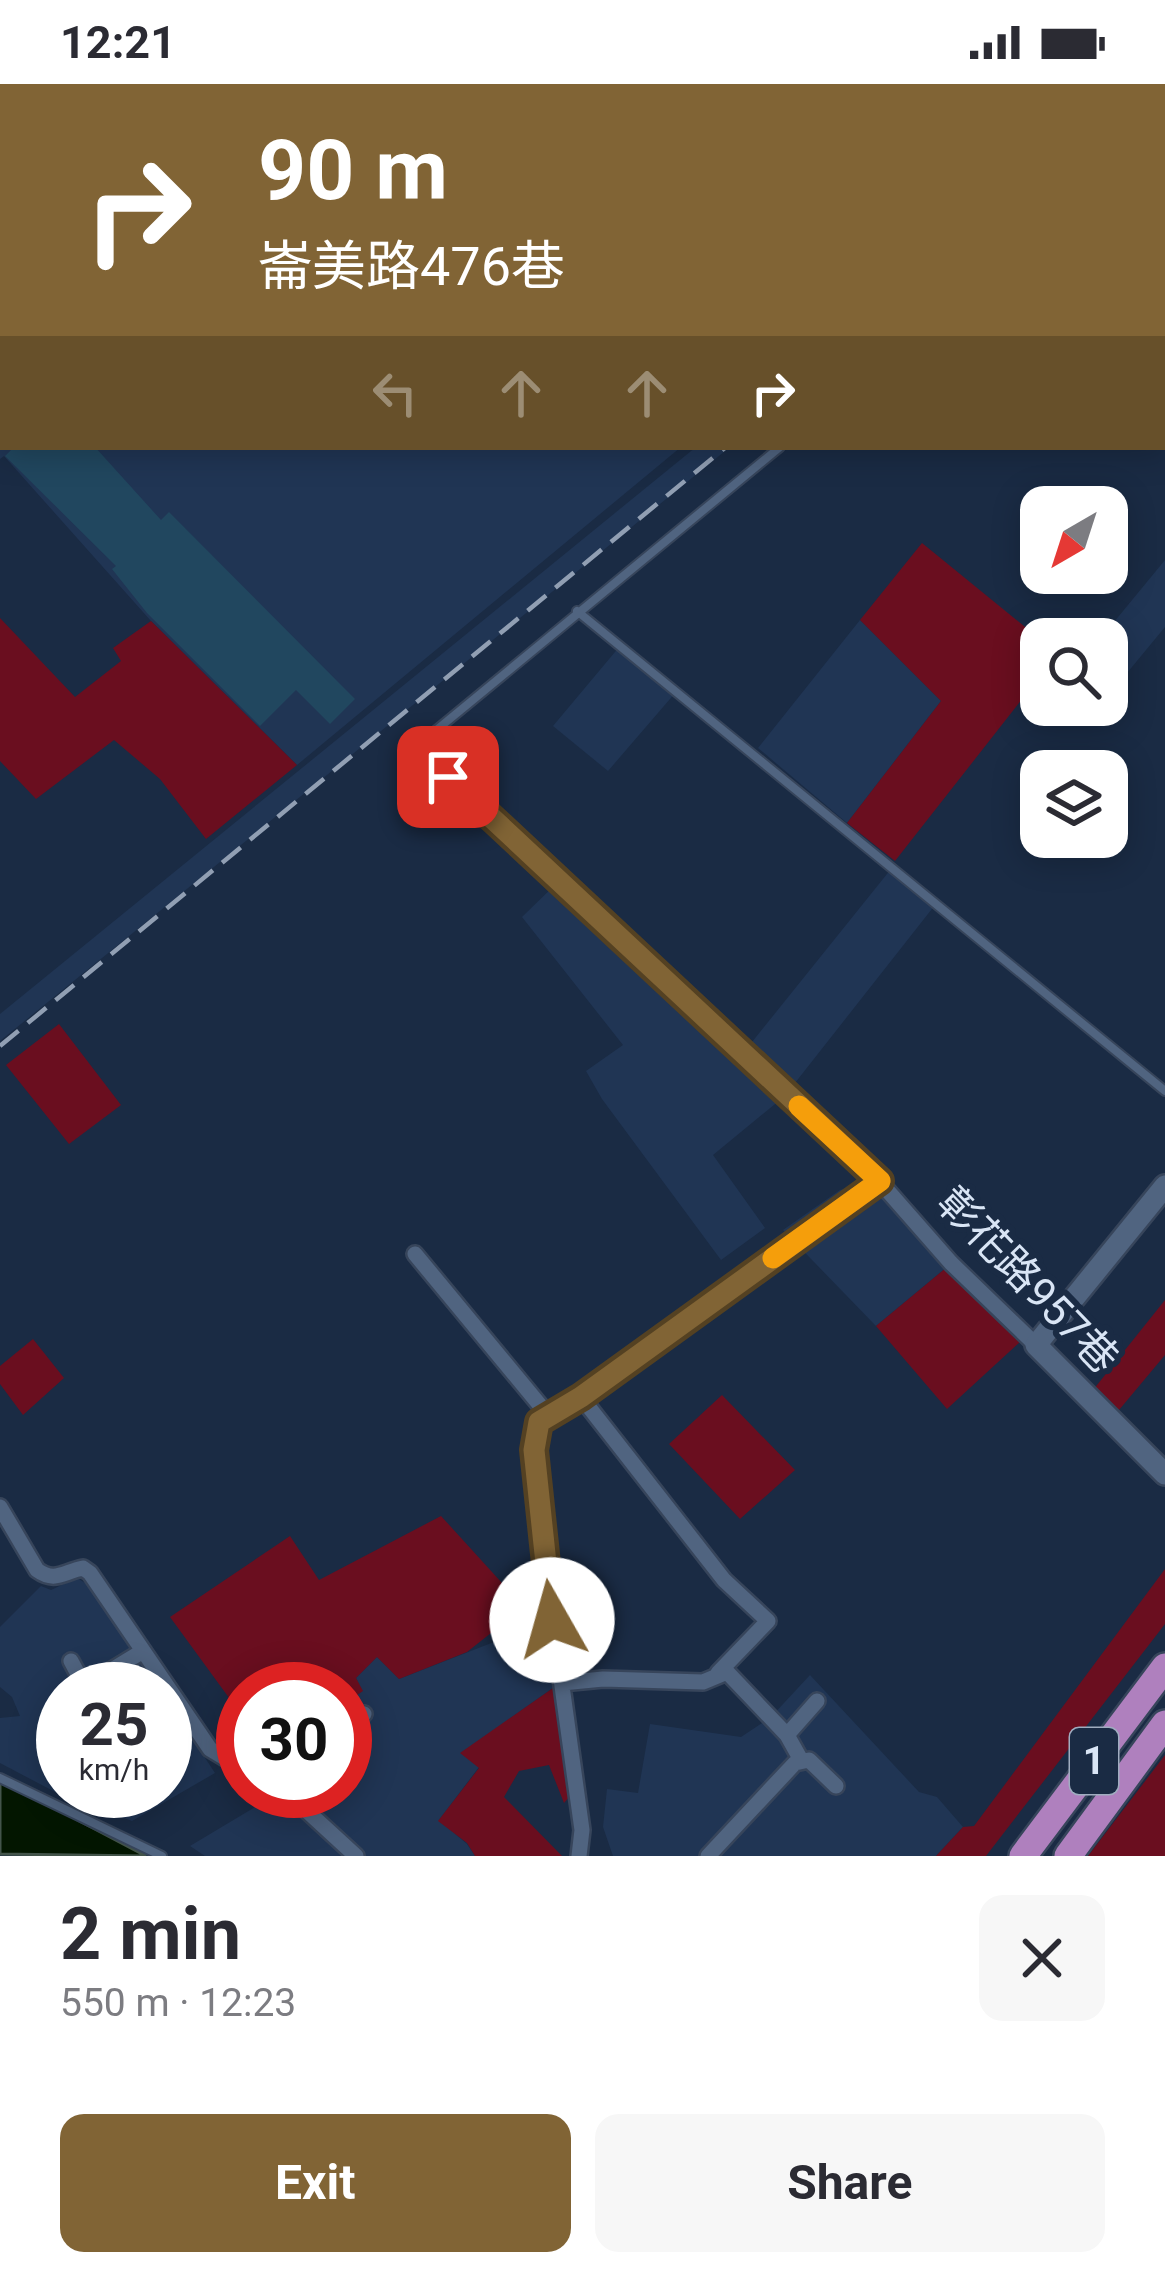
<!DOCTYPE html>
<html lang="en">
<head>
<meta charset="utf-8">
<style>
	:root { --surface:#fff; --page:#f7f7f7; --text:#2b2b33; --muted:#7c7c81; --accent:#816435 }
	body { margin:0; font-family:Roboto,"Noto Sans TC",sans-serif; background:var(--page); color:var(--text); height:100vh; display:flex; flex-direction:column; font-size:45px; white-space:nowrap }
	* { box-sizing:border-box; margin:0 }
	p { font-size:39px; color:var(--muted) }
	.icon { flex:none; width:66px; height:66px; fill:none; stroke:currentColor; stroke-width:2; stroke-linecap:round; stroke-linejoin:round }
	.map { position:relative; height:1772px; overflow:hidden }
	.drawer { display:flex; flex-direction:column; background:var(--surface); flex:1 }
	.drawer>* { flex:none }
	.top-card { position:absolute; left:0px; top:0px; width:1167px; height:366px; box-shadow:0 6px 30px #0003; background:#816435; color:#fff; overflow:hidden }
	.needle { width:78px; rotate:219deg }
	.fabs { position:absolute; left:1020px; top:402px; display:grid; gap:24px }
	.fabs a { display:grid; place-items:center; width:108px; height:108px; border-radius:24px; background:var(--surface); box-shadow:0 6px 30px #0003; font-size:60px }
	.speed { position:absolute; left:36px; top:1578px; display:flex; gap:24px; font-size:60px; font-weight:700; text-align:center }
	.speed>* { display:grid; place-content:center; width:156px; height:156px; border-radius:50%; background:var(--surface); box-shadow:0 6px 30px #0003; line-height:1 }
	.speed small { font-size:30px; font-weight:400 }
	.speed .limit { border:18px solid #d22; background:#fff; color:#111 }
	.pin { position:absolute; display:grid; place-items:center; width:102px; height:102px; color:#fff; margin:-51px; border-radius:24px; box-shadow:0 6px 18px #0006 }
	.me { position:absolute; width:132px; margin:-66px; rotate:353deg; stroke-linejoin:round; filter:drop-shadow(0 0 9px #0008) }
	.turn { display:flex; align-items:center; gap:42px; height:252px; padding:0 60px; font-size:54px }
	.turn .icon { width:156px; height:156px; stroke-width:2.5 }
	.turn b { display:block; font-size:84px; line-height:102px }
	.lanes { display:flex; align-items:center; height:114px; padding:0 60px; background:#0003; justify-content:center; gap:60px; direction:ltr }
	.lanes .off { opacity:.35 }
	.round { display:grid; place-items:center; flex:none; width:126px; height:126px; border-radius:24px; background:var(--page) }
	.overview { display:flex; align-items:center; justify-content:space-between; height:204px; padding:0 60px }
	h1 { font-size:72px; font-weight:700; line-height:90px }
	.cta { display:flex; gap:24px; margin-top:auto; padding:24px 60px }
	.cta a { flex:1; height:138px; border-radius:24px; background:var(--accent); color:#fff; font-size:48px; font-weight:700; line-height:138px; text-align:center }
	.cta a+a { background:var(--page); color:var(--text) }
	.status { display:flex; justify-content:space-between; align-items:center; height:84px; padding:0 60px; background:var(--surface); direction:ltr }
	.status svg { height:33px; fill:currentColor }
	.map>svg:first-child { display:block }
	.built { fill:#203554 }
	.green { fill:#6a0e1f }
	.water { fill:#031600; stroke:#43544a; stroke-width:3 }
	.building { fill:#21475f }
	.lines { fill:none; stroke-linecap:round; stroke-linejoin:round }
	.lane-casing { stroke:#37455b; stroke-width:12 }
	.street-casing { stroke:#37455b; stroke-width:20 }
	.secondary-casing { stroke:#37455b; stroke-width:26 }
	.highway-casing { stroke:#37455b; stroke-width:32 }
	.lane { stroke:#506480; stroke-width:8 }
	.street { stroke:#506480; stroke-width:15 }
	.secondary { stroke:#506480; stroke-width:21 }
	.highway { stroke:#af80be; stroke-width:27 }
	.rail { stroke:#919fb3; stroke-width:4.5; stroke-dasharray:24 12; stroke-linecap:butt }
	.route-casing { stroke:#544122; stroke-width:30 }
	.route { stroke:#816435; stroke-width:21 }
	.slow { stroke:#f59e0b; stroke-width:21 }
	.labels { text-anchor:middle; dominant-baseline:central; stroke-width:12; stroke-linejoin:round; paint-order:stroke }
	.shield { fill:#1a2b44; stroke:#a0adc0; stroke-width:3 }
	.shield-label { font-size:39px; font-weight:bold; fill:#d9e5f5 }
	.street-label { font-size:42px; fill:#d9e5f5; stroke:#1a2b44 }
</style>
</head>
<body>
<div class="status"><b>12:21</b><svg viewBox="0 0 49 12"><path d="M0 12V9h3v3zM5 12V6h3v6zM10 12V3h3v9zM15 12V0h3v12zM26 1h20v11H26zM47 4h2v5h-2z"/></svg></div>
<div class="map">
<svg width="1165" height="1772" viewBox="0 0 1165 1772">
	<rect width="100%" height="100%" fill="#1a2b44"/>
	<path class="built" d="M 0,0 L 620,0 L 3,3 L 3,54 Z
		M 0,135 L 3,363 L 681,363 L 297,681 L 151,537 L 4,372 L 0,375 Z
		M 696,363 L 730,363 L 0,957 L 0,930 Z
		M 1165,476 L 1165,543 L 1113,606 L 1107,601 L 1107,555 L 1100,555 Z
		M 860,536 L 941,617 L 847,739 L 758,664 Z
		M 620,562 L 676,608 L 608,687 L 553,642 Z
		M 891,785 L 935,821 L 795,999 L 752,958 Z
		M 559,797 L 786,1011 L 713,1071 L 765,1144 L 721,1176 L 602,1015 L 586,987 L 623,961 L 522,833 Z
		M 869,1096 L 947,1183 L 876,1242 L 783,1146 L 840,1106 Z
		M 77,1494 L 95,1505 L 160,1605 L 63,1605 L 63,1707 L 165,1707 L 165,1613 L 215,1689 L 132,1737 L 57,1709 L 0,1679 L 0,1634 L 20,1632 L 12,1613 L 0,1603 L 0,1543 L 41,1502 L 51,1506 Z
		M 535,1542 L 553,1604 L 461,1669 L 479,1683 L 439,1736 L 467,1760 L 475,1772 L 205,1772 L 190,1762 L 282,1707 L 345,1707 L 345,1619 L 362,1607 L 356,1594 L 377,1573 L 399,1595 Z
		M 810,1591 L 919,1708 L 937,1713 L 963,1743 L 936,1772 L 613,1772 L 603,1743 L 607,1705 L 638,1709 L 650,1640 L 741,1653 L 771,1633 Z"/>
	<path class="green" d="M 922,459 L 1041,556 L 1041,591 L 895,777 L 847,739 L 941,617 L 860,536 Z
		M 0,534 L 75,613 L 121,577 L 113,564 L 151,537 L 297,681 L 206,755 L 160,695 L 114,656 L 36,715 L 0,677 Z
		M 59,940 L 121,1021 L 69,1060 L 6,981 Z
		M 947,1183 L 1020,1258 L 947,1325 L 876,1242 Z
		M 1165,1216 L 1165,1271 L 1119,1326 L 1093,1306 Z
		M 33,1255 L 64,1294 L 23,1331 L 0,1300 L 0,1282 Z
		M 722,1311 L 795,1386 L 740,1435 L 669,1360 Z
		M 441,1432 L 524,1523 L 467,1568 L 399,1595 L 377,1573 L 356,1594 L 363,1607 L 345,1619 L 345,1605 L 243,1605 L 243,1633 L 170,1533 L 290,1452 L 319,1496 Z
		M 1165,1485 L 1165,1540 L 986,1772 L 936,1772 L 963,1743 L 974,1742 Z
		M 553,1604 L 570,1712 L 564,1719 L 549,1681 L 519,1687 L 504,1713 L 562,1772 L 475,1772 L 467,1759 L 438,1737 L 479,1684 L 460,1669 Z
		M 1165,1671 L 1165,1772 L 1088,1772 Z"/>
	<path class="water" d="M 0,1695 L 146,1772 L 0,1770 Z"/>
	<path class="building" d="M 14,363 L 95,363 L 161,436 L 169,428 L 355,615 L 330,640 L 296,606 L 260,642 L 147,529 L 112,485 L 116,482 L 5,372 Z"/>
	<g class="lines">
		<defs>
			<path id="lane" d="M 1164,42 L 1165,41
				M 577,527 L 1165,1007
				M 417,662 L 780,363
				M 0,1694 L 162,1772"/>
			<path id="street" d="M 1164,313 L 1165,314
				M 415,663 L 880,1098 L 951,1179 L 1036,1261
				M 415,1170 L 548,1331
				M 581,1313 L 724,1496 L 768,1537 L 718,1589
				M 0,1423 L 37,1486 C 55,1499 63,1488 83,1484 L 90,1489 L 210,1665 L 225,1674 L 243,1667
				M 71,1577 L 86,1605
				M 562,1599 L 603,1595 L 703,1598 L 727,1588 L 787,1651 L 801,1676
				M 84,1603 L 143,1567
				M 345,1644 L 364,1630
				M 787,1651 L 817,1617
				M 294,1707 L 307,1727 L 356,1772
				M 579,1772 L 582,1746 L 542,1458 L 534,1354 L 539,1338 L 581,1313 L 880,1098
				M 708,1772 L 795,1679 L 809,1676 L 836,1702"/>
			<path id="secondary" d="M 1165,1102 L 1036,1261 L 1165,1390"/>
			<path id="highway" d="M 1023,1772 L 1165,1583
				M 1068,1772 L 1165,1640"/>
		</defs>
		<use href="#lane" class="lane-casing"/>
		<use href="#street" class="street-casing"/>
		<use href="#secondary" class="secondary-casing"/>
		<use href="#highway" class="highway-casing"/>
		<use href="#lane" class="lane"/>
		<use href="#street" class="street"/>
		<use href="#secondary" class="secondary"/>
		<use href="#highway" class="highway"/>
		<path class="rail" d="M 1148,3 L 1152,0
			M 0,962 L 726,363"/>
	</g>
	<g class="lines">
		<defs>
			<path id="route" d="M 448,693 L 880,1097 L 581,1313 L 539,1338 L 534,1366 L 552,1536"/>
		</defs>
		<use href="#route" class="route-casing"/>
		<use href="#route" class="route"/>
		<path class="slow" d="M 773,1174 L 880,1097 L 799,1022"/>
	</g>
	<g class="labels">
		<rect class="shield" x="1070" y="1644" width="48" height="66" rx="9"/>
		<g class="shield-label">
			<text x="1094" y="1677">1</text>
		</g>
		<g class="street-label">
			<text transform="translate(1028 1196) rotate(46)">彰花路957巷</text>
		</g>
	</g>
</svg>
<div class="fabs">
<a><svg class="needle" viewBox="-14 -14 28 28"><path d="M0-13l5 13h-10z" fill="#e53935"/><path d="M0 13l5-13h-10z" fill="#7c7c81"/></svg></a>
<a><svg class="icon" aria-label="search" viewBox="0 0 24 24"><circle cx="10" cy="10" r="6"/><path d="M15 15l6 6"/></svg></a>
<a><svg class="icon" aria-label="layers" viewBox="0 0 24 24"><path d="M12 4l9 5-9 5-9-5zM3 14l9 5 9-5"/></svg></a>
</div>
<div class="speed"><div>25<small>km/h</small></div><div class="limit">30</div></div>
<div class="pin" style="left:448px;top:693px;background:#d93025"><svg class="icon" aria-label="arrive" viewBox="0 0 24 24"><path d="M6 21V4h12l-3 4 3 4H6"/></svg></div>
<svg class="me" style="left:552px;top:1536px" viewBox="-20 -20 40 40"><circle r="19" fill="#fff"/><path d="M0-13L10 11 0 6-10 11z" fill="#816435"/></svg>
<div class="top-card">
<div class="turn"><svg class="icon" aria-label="right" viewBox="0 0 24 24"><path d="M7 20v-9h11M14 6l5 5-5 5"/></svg><div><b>90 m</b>崙美路476巷</div></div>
<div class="lanes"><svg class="icon off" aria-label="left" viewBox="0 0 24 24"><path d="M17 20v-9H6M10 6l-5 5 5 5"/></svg><svg class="icon off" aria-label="ahead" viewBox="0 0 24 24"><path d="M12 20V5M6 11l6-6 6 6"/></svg><svg class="icon off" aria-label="ahead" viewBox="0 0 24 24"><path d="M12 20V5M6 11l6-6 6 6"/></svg><svg class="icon" aria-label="right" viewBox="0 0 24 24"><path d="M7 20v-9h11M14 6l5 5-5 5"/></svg></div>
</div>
</div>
<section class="drawer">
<div class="overview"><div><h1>2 min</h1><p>550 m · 12:23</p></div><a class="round"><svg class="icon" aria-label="close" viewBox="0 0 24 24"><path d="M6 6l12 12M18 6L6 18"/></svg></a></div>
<div class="cta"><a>Exit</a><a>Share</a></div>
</section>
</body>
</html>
